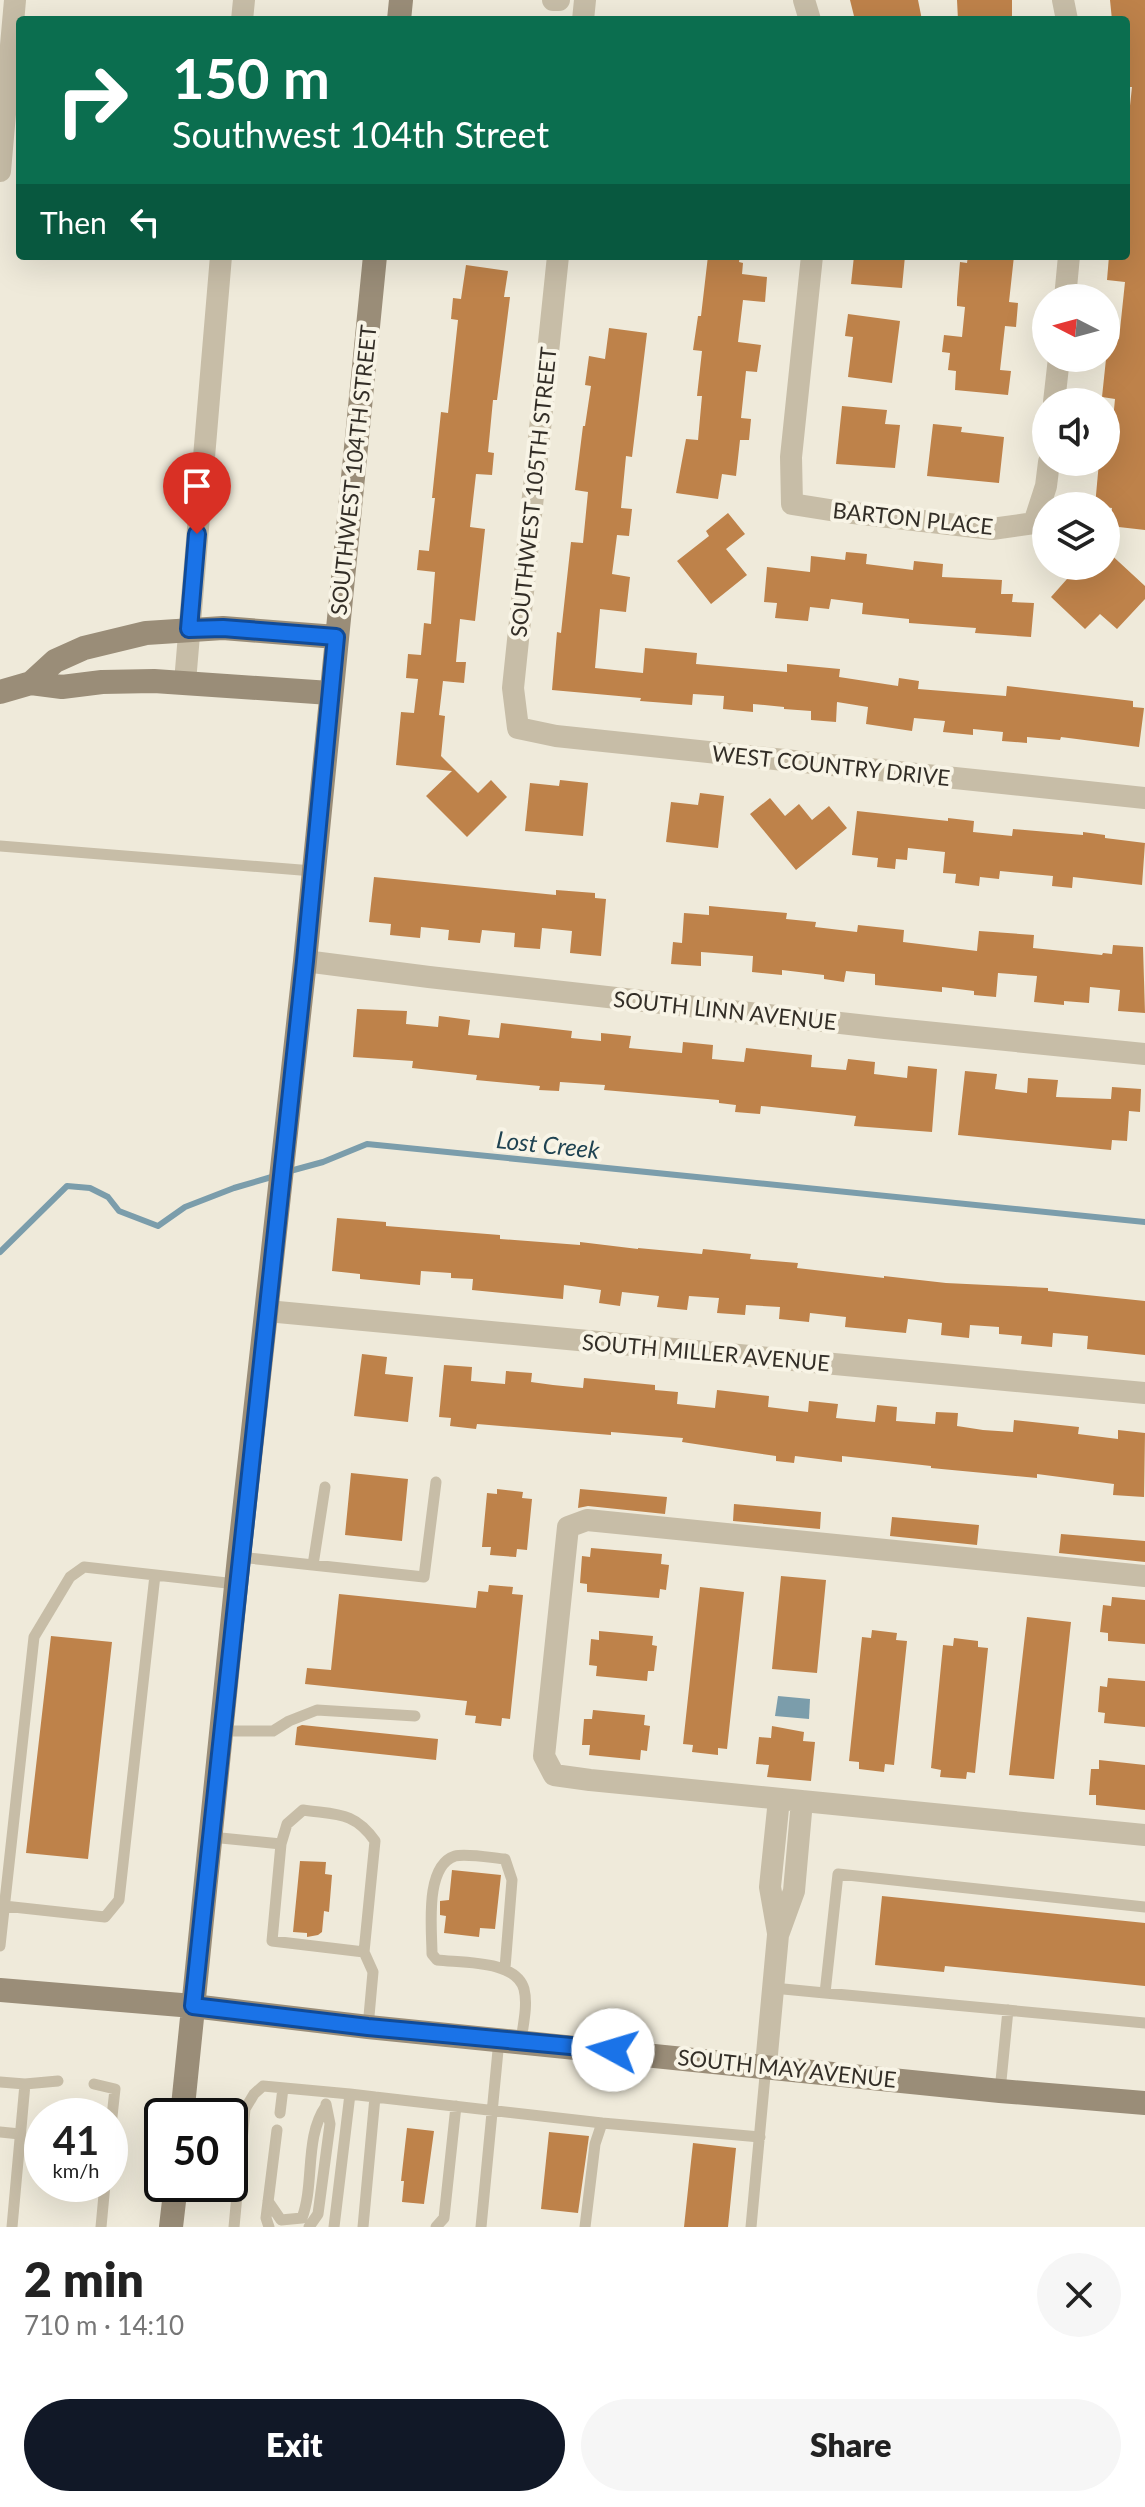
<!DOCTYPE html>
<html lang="en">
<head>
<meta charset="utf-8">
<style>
	:root { --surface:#fff; --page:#f6f6f6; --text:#222; --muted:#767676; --accent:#111827 }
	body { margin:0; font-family:Lato,sans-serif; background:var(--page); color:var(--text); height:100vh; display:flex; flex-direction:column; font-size:30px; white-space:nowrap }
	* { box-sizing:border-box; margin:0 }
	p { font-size:26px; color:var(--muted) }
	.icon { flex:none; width:44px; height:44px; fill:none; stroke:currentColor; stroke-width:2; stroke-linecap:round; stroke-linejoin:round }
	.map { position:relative; height:2227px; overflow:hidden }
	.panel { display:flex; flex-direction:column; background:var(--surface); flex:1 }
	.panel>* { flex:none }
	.top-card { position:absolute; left:16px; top:16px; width:1114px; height:244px; border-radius:8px; box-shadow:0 8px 32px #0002; background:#0b6e4f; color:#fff; overflow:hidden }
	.needle { width:52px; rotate:276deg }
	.buttons { position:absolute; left:1032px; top:284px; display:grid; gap:16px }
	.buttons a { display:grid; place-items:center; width:88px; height:88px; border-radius:50%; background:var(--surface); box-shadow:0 8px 32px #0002; font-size:40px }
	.speed { position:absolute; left:24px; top:2098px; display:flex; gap:16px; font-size:40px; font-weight:700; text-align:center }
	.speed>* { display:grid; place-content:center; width:104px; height:104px; border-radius:50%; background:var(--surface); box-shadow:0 8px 32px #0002; line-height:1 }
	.speed small { font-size:20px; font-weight:400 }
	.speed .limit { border:4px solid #111; border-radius:12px; background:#fff; color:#111 }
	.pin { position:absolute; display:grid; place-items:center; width:68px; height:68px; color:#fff; margin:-82px -34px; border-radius:50% 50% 50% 0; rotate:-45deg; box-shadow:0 0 8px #0007 }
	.pin .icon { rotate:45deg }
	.me { position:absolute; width:88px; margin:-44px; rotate:276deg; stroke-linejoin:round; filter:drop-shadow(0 0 6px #0008) }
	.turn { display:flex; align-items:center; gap:28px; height:168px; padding:0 24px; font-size:36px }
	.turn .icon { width:104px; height:104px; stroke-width:2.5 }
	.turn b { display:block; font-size:56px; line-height:68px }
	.then { display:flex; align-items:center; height:76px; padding:0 24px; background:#0003; gap:16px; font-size:30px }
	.round { display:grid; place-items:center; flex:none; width:84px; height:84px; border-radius:42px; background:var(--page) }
	.summary { display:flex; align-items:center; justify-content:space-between; height:136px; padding:0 24px }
	h1 { font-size:48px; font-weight:800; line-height:60px }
	.cta { display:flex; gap:16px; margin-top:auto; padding:16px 24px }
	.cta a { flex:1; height:92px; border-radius:48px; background:var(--accent); color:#fff; font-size:32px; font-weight:800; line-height:92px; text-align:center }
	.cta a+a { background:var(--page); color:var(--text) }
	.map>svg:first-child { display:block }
	.water { fill:#7b9dab }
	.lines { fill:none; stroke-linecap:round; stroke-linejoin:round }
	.stream { stroke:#7b9dab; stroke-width:6 }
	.building { fill:#be824a }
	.lane { stroke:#c7bda7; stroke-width:11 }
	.street { stroke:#c7bda7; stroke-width:22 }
	.secondary { stroke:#9a8d78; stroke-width:24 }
	.route-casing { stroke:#114b97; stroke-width:20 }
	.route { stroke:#1a73e8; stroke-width:14 }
	.labels { text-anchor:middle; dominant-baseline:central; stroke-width:8; stroke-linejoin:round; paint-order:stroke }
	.street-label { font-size:22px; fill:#332e27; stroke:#f8f4e6 }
	.water-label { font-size:24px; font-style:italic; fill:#1f4352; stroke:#f8f4e6 }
</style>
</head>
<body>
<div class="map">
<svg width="1145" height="2227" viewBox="0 0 1145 2227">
	<rect width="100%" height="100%" fill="#efeada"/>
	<path class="water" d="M 778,1696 L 810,1699 L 809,1719 L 775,1716 Z"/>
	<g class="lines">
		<path class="stream" d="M 290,1171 L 323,1162 L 367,1144 L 1145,1222
			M 0,1252 L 67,1186 L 90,1188 L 108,1197 L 119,1211 L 158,1226 L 185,1207 L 234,1188 L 275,1176"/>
	</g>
	<path class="building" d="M 850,0 L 918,0 L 922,20 L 855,20 Z
		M 957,0 L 1012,0 L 1012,20 L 958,20 Z
		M 1110,0 L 1145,0 L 1145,530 L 1110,526 L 1112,508 L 1095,506 L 1099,462 L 1106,462 L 1106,441 L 1111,441 L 1115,399 L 1102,397 L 1106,359 L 1106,337 L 1119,339 L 1125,282 L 1107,280 L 1109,256 L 1126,258 L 1126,143 L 1132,87 L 1126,87 L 1126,20 L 1112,20 Z
		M 708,256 L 740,256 L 739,262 L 743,263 L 742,274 L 767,277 L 765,302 L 743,300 L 738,342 L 761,345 L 757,372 L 746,371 L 741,418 L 751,419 L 749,440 L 740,440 L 736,476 L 722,474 L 718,499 L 676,493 L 686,439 L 698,440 L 702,396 L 697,396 L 702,351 L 693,350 L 698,316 L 701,316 Z
		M 854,256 L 905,256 L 902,288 L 851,284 Z
		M 968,256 L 1014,256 L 1009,302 L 1018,303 L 1016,327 L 1005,326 L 1000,370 L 1011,371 L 1008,395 L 955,390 L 956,371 L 948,370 L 950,353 L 942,352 L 944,335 L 962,337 L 965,307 L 957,306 L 957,299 L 960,262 L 967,263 Z
		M 466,265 L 508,271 L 504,297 L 510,297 L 497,400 L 493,400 L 488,452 L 494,453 L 492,475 L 476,474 L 470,527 L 485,529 L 475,621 L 460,619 L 456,662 L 466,662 L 464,683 L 443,681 L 439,715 L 445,716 L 441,756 L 478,793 L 491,780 L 507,797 L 467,837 L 426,796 L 452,771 L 396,765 L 401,712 L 414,713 L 418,679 L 406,678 L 408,654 L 421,655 L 424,623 L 431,624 L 435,572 L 417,570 L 419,550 L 429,551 L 435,498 L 432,498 L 441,412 L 448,413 L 458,320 L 451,319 L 453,298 L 461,299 Z
		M 848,314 L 900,321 L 892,383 L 848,377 L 853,337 L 845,336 Z
		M 609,328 L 647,333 L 632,457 L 626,456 L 621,508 L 632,509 L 629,536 L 617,535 L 612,574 L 630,577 L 626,612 L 600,609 L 595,668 L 643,673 L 645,648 L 697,653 L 696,664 L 787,672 L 787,664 L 840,669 L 839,677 L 898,686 L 899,678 L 919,681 L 918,689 L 1006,696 L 1007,686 L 1133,701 L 1133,707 L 1144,708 L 1139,747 L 1061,737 L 1060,740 L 1027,737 L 1027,743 L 1002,741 L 1003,732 L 973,729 L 973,735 L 943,732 L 945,721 L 914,718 L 912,731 L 866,724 L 868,707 L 837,702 L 836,722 L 811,720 L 811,711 L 784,709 L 784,707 L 753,704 L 753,712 L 723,709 L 724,696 L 693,694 L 692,705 L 640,701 L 641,698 L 552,690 L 557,632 L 561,633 L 571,542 L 583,543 L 588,492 L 575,490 L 583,426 L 585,426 L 591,386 L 585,385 L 589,356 L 605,359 Z
		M 842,406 L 887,410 L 885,424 L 900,425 L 895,468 L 836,464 Z
		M 933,424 L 962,427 L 961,432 L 1004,437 L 999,483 L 927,476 Z
		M 728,513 L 745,534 L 726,549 L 747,575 L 711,604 L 677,561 L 709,536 L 706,531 Z
		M 1106,550 L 1145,586 L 1145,599 L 1117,629 L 1100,614 L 1085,629 L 1051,597 L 1075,570 L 1083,577 L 1093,566 L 1106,566 Z
		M 846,552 L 867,554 L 866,564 L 913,570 L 914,561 L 943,564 L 942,577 L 1002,580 L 1001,594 L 1013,594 L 1012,602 L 1034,603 L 1031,637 L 975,633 L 976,628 L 909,623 L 909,619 L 862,614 L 863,603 L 831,599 L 829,609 L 810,607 L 808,621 L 775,618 L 777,603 L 764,602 L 767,567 L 810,572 L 811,556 L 845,560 Z
		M 560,780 L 588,783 L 583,836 L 525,831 L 530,783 L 559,786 Z
		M 700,793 L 724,796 L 718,848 L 666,842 L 671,802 L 698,805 Z
		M 770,798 L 785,816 L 799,804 L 812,820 L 829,806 L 847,828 L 796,870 L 750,814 Z
		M 857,811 L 948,821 L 948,818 L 974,821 L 973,832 L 1012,836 L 1013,829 L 1083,835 L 1083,832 L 1105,835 L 1105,838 L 1145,843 L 1142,885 L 1073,877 L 1072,888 L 1052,886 L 1053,876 L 1000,871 L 999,879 L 980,877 L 979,886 L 955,883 L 956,874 L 943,873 L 945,852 L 908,848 L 907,860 L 896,859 L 895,869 L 877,867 L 878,858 L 852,855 Z
		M 374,877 L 556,895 L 556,890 L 595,893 L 595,898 L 606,899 L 601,956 L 570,953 L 572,931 L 542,928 L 540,949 L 514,947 L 515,933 L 482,930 L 480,943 L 448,940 L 449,930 L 421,927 L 420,938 L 390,935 L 391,924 L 369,922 Z
		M 709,906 L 787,913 L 786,919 L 816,922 L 815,927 L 857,932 L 858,925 L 904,930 L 903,942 L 977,951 L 979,931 L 1034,935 L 1033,948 L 1102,955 L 1103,953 L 1112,954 L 1113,945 L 1143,947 L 1145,1013 L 1118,1011 L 1120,990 L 1090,987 L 1089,1003 L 1064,1001 L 1064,1005 L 1034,1002 L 1037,976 L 998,973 L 996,997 L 974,995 L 974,991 L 942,987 L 942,992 L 875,985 L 875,974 L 846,971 L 844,982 L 824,979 L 824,975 L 782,970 L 782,975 L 752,972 L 753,956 L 701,952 L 701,966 L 671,964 L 673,942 L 682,943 L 684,913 L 709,915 Z
		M 357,1009 L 407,1011 L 406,1024 L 438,1027 L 439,1016 L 470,1020 L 468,1035 L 499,1038 L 501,1023 L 572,1031 L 571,1038 L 601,1041 L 601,1033 L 631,1036 L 629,1048 L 682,1053 L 683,1042 L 713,1045 L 712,1059 L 744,1062 L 746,1048 L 812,1055 L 811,1067 L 846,1070 L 848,1059 L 875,1062 L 874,1074 L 907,1078 L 908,1066 L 937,1069 L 932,1132 L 854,1126 L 856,1116 L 761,1106 L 760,1114 L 735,1112 L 736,1105 L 719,1103 L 719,1100 L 604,1090 L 605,1085 L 560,1082 L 559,1091 L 539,1090 L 540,1086 L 476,1080 L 477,1075 L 412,1068 L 413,1061 L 353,1057 Z
		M 965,1071 L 997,1074 L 995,1089 L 1027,1093 L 1028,1078 L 1058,1080 L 1056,1097 L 1111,1099 L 1112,1087 L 1141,1089 L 1140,1112 L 1129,1111 L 1127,1141 L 1112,1140 L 1111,1150 L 958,1135 Z
		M 337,1218 L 386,1222 L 386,1226 L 500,1235 L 500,1239 L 580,1245 L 580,1242 L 638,1249 L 638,1248 L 702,1254 L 703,1249 L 751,1254 L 750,1259 L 798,1263 L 797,1268 L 884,1278 L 884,1276 L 946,1283 L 1048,1288 L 1048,1291 L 1145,1301 L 1145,1355 L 1087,1349 L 1088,1336 L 1053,1333 L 1052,1347 L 1021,1344 L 1022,1336 L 999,1334 L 999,1327 L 970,1325 L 969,1338 L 941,1335 L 942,1323 L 908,1319 L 906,1333 L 845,1327 L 846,1317 L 810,1313 L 809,1322 L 779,1319 L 780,1307 L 746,1305 L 745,1315 L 717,1313 L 719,1298 L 689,1296 L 687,1310 L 657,1307 L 659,1296 L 622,1292 L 620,1306 L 599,1303 L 601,1290 L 564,1285 L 563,1299 L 472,1290 L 473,1279 L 451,1278 L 451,1273 L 421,1271 L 420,1285 L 360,1279 L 360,1274 L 332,1271 Z
		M 362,1354 L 387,1357 L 385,1374 L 413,1377 L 408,1422 L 354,1416 Z
		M 444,1365 L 472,1367 L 471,1381 L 505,1384 L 506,1371 L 532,1373 L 531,1382 L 553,1385 L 583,1388 L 584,1378 L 655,1385 L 655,1390 L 678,1392 L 677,1404 L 715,1408 L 717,1390 L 769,1396 L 768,1407 L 808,1412 L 809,1401 L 838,1404 L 836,1418 L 875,1422 L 877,1405 L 897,1407 L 896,1421 L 935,1424 L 936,1412 L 958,1413 L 957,1426 L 983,1430 L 1013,1432 L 1014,1420 L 1079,1427 L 1078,1434 L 1118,1439 L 1118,1430 L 1145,1433 L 1144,1497 L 1113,1495 L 1114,1484 L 1037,1474 L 1037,1478 L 931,1468 L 931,1466 L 842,1456 L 842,1462 L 795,1456 L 794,1463 L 776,1461 L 776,1456 L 682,1442 L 683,1438 L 611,1432 L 611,1435 L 477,1424 L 476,1429 L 450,1426 L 451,1418 L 439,1417 Z
		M 351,1473 L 408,1479 L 402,1541 L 345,1535 Z
		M 497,1489 L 523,1492 L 522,1498 L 532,1499 L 527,1550 L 517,1549 L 516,1557 L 490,1555 L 491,1547 L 482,1547 L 487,1493 L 497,1494 Z
		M 580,1489 L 667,1497 L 665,1514 L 588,1506 L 578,1508 Z
		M 734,1504 L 821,1512 L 820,1529 L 733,1521 Z
		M 892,1517 L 979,1525 L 977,1545 L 890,1536 Z
		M 1061,1534 L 1145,1541 L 1145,1562 L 1059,1553 Z
		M 591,1548 L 662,1554 L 661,1564 L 669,1565 L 666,1590 L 660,1589 L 659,1598 L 587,1592 L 587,1584 L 580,1583 L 582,1556 L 590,1557 Z
		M 781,1576 L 826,1580 L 817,1673 L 772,1669 Z
		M 489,1585 L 513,1587 L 512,1594 L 523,1595 L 510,1719 L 502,1718 L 501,1726 L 475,1723 L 476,1716 L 465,1715 L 467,1701 L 305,1684 L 307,1668 L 331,1670 L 339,1594 L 476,1608 L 478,1591 L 488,1592 Z
		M 700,1587 L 744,1592 L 727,1749 L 718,1748 L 718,1755 L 692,1752 L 693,1745 L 683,1744 Z
		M 1112,1597 L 1145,1600 L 1145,1644 L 1108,1641 L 1108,1633 L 1100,1632 L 1103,1605 L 1111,1606 Z
		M 1027,1617 L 1071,1622 L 1054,1779 L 1009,1775 Z
		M 872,1630 L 897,1633 L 896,1640 L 907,1641 L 894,1765 L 885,1764 L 884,1772 L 859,1769 L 859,1762 L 849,1761 L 862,1637 L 871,1638 Z
		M 599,1631 L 653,1636 L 652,1645 L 657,1646 L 654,1671 L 648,1671 L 647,1681 L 596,1676 L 597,1666 L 589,1665 L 591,1639 L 599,1640 Z
		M 51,1636 L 112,1642 L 88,1859 L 26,1853 Z
		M 954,1638 L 978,1641 L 978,1647 L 988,1648 L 975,1773 L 967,1772 L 966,1779 L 940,1777 L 941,1770 L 931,1768 L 943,1645 L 953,1646 Z
		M 1108,1678 L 1145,1681 L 1145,1727 L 1104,1723 L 1105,1713 L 1098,1712 L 1100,1686 L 1107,1687 Z
		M 593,1710 L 645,1715 L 644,1725 L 650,1726 L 647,1751 L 641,1750 L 640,1760 L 589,1755 L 590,1745 L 582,1745 L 584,1719 L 592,1719 Z
		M 302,1725 L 438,1739 L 436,1760 L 295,1745 L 297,1727 Z
		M 772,1726 L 804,1732 L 803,1741 L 815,1742 L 811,1781 L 767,1777 L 769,1765 L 756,1764 L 759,1737 L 771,1738 Z
		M 1099,1760 L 1145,1765 L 1145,1810 L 1096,1805 L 1096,1795 L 1089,1795 L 1091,1769 L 1099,1769 Z
		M 300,1861 L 326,1862 L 325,1874 L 332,1875 L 329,1912 L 324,1911 L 322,1932 L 318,1935 L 307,1937 L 307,1933 L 293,1932 Z
		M 452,1870 L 501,1875 L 495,1929 L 480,1928 L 479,1937 L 444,1933 L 446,1916 L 440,1915 L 440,1901 L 449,1900 Z
		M 882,1896 L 1145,1923 L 1145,1986 L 945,1966 L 944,1972 L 875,1965 Z
		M 407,2128 L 434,2131 L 424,2204 L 402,2202 L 404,2181 L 401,2181 Z
		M 549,2132 L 589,2136 L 578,2213 L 541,2209 Z
		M 693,2143 L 736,2148 L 728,2227 L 684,2227 Z"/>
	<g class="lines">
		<path class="lane" d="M 0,846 L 313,871
			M 239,1557 L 424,1577 L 436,1482
			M 313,1565 L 325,1487
			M 221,1731 L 273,1731 L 289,1721 L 317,1710 L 415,1716
			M 211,1837 L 281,1844
			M 4,1906 L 105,1917 L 119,1900 L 155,1575
			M 1145,1907 L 838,1874 L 825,1993 L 1145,2023
			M 0,1946 L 34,1637 L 70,1577 L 84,1567 L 236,1584
			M 364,1952 L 272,1941 L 281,1844 L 287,1824 L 303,1810 C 336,1815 354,1811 375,1841 L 364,1952 L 373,1972 L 368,2027
			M 505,1968 L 512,1880 L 505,1859 C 493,1858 466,1853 455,1856 C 424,1866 432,1930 432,1954 L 437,1960 C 463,1963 516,1960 524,1989 C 528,2005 523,2025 521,2041
			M 773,1988 L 825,1993
			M 0,2082 L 25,2084 L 12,2227
			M 25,2084 L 58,2081
			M 94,2084 L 115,2089 L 110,2135
			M 1000,2091 L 1008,2010
			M 280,2113 L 283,2088
			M 602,2123 L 760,2137
			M 0,2132 L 20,2134
			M 268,2201 L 281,2220 L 302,2218 C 315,2183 304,2137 326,2106
			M 101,2227 L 105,2184
			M 234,2227 L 245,2109 L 254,2094 L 263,2086 L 350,2094
			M 269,2227 L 266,2218 L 277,2130
			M 309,2227 L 318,2214 L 330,2124 L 326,2104
			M 334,2227 L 350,2094 L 375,2097
			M 363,2227 L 375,2097 L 602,2123 L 595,2144 L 585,2227
			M 436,2227 L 444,2218 L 456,2106
			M 481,2227 L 499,2040
			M 751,2227 L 766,2065"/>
		<path class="street" d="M 553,0 L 559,0
			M 804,0 L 810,20
			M 1063,0 L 1067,20
			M 242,20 L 244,0
			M 583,20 L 585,0
			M 0,171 L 15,0
			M 558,256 L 513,688 L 518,728 L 556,736 L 1145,798
			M 812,256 L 791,457 L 792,504 L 836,511 L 992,529 L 1034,523 L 1046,486 L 1049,462
			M 1065,298 L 1069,256
			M 1054,402 L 1059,358
			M 185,682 L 221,256
			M 305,961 L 429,977 L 885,1028 L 1145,1054
			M 267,1311 L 1145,1393
			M 1145,1576 L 587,1520 L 568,1527 L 544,1756 L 554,1775 L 590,1780 L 1145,1835
			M 778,1933 L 770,1887 L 779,1799
			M 766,2065 L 778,1935 L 794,1891 L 802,1801"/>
		<path class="secondary" d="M 399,20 L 401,0
			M 31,683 L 62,687 L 102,682 L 154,681 L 330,693
			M 0,692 L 31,683 L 55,661 L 84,648 L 146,633 L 223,628 L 336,637
			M 0,1990 L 193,2006 L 368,2027 L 1000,2091 L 1145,2103
			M 182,2116 L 239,1557 L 305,961 L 375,256
			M 171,2227 L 176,2184"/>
	</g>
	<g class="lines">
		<defs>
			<path id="route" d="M 197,534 L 189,629 L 223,628 L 336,637 L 305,961 L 193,2006 L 368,2027 L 613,2050"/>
		</defs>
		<use href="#route" class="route-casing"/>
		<use href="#route" class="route"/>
	</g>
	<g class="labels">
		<g class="street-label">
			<text transform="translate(353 470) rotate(-84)">SOUTHWEST 104TH STREET</text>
			<text transform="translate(533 492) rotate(-84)">SOUTHWEST 105TH STREET</text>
			<text transform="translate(913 518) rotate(6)">BARTON PLACE</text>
			<text transform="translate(831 765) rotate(6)">WEST COUNTRY DRIVE</text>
			<text transform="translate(725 1010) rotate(6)">SOUTH LINN AVENUE</text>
			<text transform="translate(706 1352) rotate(5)">SOUTH MILLER AVENUE</text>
			<text transform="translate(787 2068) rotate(6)">SOUTH MAY AVENUE</text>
		</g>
		<g class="water-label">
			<text transform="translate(548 1144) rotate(6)">Lost Creek</text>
		</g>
	</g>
</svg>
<div class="buttons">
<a><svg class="needle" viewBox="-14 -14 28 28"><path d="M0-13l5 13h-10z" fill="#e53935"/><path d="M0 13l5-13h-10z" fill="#767676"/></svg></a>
<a><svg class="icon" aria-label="sound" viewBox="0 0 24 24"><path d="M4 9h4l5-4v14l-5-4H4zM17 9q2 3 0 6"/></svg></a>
<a><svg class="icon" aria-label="layers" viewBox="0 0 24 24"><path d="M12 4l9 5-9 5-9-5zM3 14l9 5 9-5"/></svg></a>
</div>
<div class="speed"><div>41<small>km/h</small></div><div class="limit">50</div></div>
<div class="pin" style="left:197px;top:534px;background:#d93025"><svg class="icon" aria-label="arrive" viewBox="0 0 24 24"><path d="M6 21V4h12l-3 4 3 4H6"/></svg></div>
<svg class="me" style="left:613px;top:2050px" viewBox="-20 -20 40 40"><circle r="19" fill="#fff"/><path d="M0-13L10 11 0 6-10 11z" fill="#1a73e8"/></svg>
<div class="top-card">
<div class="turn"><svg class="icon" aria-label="right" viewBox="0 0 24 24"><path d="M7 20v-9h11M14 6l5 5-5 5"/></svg><div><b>150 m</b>Southwest 104th Street</div></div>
<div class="then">Then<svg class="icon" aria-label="left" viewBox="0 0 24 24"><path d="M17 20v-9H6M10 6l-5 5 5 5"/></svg></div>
</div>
</div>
<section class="panel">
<div class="summary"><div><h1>2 min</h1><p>710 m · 14:10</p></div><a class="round"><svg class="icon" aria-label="close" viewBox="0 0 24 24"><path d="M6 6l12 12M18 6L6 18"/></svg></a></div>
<div class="cta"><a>Exit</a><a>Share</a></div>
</section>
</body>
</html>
